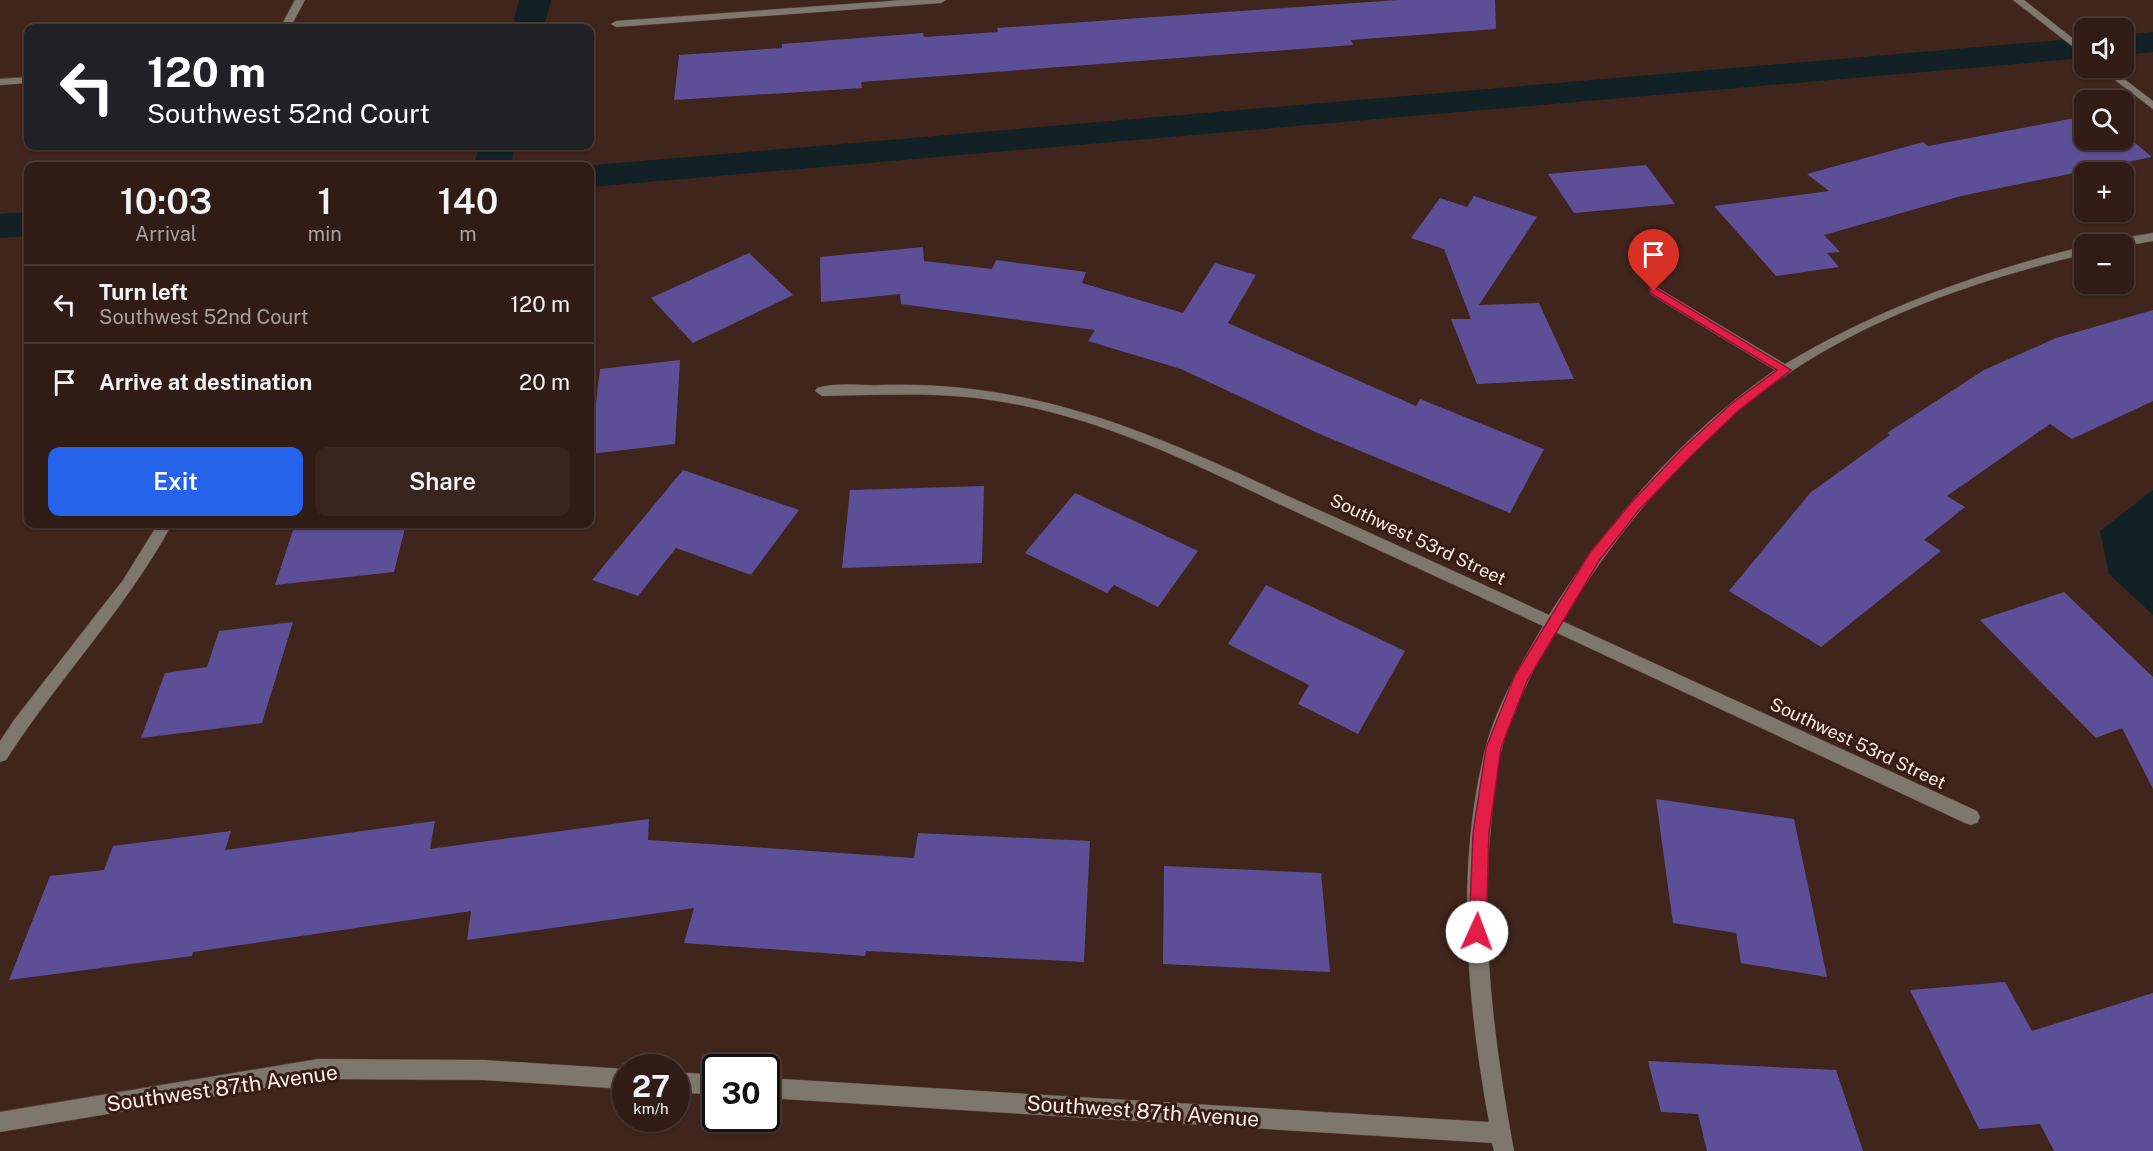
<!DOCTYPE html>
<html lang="en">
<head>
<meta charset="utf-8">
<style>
	:root { --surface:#301c15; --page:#38251e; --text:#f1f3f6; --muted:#a8a1a0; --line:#4b3a34; --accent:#2563eb }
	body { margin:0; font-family:"Public Sans",sans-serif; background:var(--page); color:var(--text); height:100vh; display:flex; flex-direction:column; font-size:22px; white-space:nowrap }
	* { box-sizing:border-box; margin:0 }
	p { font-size:20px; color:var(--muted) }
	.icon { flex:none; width:33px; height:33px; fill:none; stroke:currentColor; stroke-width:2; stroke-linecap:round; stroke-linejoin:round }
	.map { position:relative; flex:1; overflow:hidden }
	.side { position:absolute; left:24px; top:162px; width:570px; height:366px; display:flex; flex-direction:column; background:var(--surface); border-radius:12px; box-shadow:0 2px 4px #0004,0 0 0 2px var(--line) }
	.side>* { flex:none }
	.hud { position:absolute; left:24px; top:24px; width:570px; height:126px; border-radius:12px; box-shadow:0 2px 4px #0004,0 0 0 2px var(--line); background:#202124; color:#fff; overflow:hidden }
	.fabs { position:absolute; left:2074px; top:18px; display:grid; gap:12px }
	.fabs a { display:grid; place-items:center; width:60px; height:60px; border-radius:12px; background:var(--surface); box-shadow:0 2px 4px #0004,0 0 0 2px var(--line); font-size:30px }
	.speed { position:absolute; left:612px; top:1054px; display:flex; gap:12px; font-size:30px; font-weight:700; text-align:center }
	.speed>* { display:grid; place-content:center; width:78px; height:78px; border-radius:50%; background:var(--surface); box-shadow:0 2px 4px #0004,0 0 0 2px var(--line); line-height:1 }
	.speed small { font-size:15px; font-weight:400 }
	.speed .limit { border:3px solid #111; border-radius:9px; background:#fff; color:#111 }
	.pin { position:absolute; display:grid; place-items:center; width:51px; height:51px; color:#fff; margin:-62px -26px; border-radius:50% 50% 50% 0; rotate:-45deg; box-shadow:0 0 6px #0007 }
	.pin .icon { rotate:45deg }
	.me { position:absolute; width:66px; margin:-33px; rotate:2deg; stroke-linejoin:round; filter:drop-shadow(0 0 4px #0008) }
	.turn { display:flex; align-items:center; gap:21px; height:126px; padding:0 24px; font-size:27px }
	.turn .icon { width:78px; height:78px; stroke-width:2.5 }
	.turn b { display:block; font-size:42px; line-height:51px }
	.eta { display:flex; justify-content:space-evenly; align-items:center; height:102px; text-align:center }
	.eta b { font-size:36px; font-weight:600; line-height:42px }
	.primary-button { display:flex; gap:12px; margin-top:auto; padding:12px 24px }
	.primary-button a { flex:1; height:69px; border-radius:12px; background:var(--accent); color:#fff; font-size:24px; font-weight:600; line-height:69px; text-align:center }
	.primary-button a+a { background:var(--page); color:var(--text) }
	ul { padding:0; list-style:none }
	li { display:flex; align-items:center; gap:18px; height:78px; padding:0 24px; border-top:2px solid var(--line) }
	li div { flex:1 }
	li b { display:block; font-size:22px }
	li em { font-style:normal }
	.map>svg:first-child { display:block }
	.water { fill:#112125 }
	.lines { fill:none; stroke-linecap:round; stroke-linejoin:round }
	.canal { fill:#112125; fill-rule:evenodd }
	.building { fill:#5c4f97 }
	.minor-casing { stroke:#5a4139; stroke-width:1 }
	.minor { fill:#7e776b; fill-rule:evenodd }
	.route { fill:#e11d48; stroke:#92132f; stroke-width:1.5 }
	.labels { text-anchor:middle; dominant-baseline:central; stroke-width:6; stroke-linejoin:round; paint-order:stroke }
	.street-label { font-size:18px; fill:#fdeee8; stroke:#361c12 }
	.near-street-label { font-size:21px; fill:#fdeee8; stroke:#361c12 }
</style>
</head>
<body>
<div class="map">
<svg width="2153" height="1151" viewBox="0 0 2153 1151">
	<rect width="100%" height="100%" fill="#40251c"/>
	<path class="water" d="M 2153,490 L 2153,615 L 2109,574 L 2100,531 Z"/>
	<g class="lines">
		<path class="canal" d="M 519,0 L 551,0 L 546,20 L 542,27 L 518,27 L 514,20 Z
			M 2153,32 L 2153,52 L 2124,55 L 2124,35 Z
			M 2085,38 L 2085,58 L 590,187 L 590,166 L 583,166 Z
			M 479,146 L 515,146 L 511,166 L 474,166 Z
			M 28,212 L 28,236 L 0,238 L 0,214 Z"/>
	</g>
	<path class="building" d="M 1398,0 L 1495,0 L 1496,29 L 1351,40 L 1353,45 L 861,82 L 862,88 L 674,100 L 679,55 L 782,48 L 782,44 L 923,33 L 924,37 L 998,32 L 997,28 Z
		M 2085,116 L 2085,140 L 2124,140 L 2124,134 L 2152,157 L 1961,196 L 1824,235 L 1840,252 L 1827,253 L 1839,267 L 1776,276 L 1714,206 L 1829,191 L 1807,174 L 1923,142 L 1928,146 Z
		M 1646,165 L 1675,204 L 1574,213 L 1548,174 Z
		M 1474,196 L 1537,217 L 1479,305 L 1539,303 L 1574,379 L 1477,384 L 1451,319 L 1471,319 L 1444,249 L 1411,238 L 1440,198 L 1467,207 Z
		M 923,247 L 924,261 L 992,269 L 996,260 L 1086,272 L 1082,283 L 1183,313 L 1215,263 L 1256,275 L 1228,323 L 1416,406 L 1420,399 L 1544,449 L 1510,513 L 1322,435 L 1181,369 L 1088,341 L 1095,330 L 901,304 L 900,294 L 821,302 L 820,257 Z
		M 749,253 L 793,295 L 693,343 L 651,298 Z
		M 2153,310 L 2153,401 L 2072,439 L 2050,424 L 1947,496 L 1965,507 L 1924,540 L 1941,551 L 1821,647 L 1729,591 L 1810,493 L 1890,435 L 1887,433 L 1984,370 L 2056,338 Z
		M 680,360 L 675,444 L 590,454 L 600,369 Z
		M 683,470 L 799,510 L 751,575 L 676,548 L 638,596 L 592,580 Z
		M 984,486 L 982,563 L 842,568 L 850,490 Z
		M 1075,493 L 1198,551 L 1158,607 L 1114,585 L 1107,593 L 1025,553 Z
		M 295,524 L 388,524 L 387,530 L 405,528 L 394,572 L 275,585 Z
		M 1266,585 L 1405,651 L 1358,734 L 1298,704 L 1309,685 L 1228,644 Z
		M 2064,592 L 2153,677 L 2153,789 L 2122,728 L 2096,738 L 1980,620 Z
		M 293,622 L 262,723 L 141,738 L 165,673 L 207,667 L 219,631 Z
		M 1656,799 L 1794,819 L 1827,977 L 1741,963 L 1736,933 L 1673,923 Z
		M 649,819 L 648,840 L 914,858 L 918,833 L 1090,841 L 1084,962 L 866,951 L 865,956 L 684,943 L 694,908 L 467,940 L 471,911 L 193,952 L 192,956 L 9,980 L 50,876 L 104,870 L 113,846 L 231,831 L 225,850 L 435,821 L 430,849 Z
		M 1164,866 L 1321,873 L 1330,972 L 1163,964 Z
		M 2005,982 L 2032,1031 L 2153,993 L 2153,1151 L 2054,1151 L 2040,1124 L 1979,1129 L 1910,990 Z
		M 1648,1061 L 1836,1070 L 1863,1151 L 1707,1151 L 1698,1114 L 1661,1112 Z"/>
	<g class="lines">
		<defs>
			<path id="minor" d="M 295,0 L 305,0 L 290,28 L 280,28 Z
				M 903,0 L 946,0 L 941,3 L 616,27 L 611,24 L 616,21 Z
				M 2013,0 L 2024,0 L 2085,48 L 2085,56 Z
				M 2099,68 L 2110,68 L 2153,101 L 2153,109 Z
				M 28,77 L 28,83 L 0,85 L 0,79 Z
				M 2153,233 L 2153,241 L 2124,246 L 2106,244 L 2112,240 Z
				M 2085,246 L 2085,254 C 1973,281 1858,320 1765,390 C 1682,452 1616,533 1562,621 L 1977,811 L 1980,817 L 1977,823 L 1971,825 L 1965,823 L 1555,632 C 1534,668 1513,708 1502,748 C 1495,773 1493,799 1491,825 C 1480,934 1494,1043 1514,1151 L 1494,1151 L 1492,1143 L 766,1098 L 766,1078 L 1489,1122 C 1467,1002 1455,870 1485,750 C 1495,709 1521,663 1543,626 C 1455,585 1367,545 1279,504 C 1190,462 1101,418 1003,402 C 943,391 883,395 822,396 L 815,391 L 817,388 C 836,382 861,386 881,385 C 1039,380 1161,437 1301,502 C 1384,539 1467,577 1549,615 C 1609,520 1682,434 1775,370 L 1650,294 L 1650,288 L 1658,288 L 1785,364 C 1879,308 1979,272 2085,246 Z
				M 158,524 L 172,524 C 126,609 58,679 6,760 L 0,762 L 0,741 L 14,720 L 123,580 Z
				M 318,1059 L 483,1060 L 626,1069 L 626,1089 L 483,1080 L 318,1079 L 0,1132 L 0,1112 Z
				M 676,1072 L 716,1075 L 716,1095 L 676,1092 Z"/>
		</defs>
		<use href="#minor" class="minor-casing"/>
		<use href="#minor" class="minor"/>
	</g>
	<path class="route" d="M 1654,287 L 1791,370 L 1739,410 L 1690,457 L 1639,510 L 1599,561 L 1527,681 L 1501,748 L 1489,833 L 1486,932 L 1483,937 L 1477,940 L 1471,937 L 1469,932 L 1473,833 L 1486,748 L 1515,675 L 1589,554 L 1630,504 L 1681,450 L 1731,404 L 1777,370 L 1650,293 L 1650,288 Z"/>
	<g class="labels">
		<g class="street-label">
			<text transform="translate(1418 539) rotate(25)">Southwest 53rd Street</text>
			<text transform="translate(1858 743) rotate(25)">Southwest 53rd Street</text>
		</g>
		<g class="near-street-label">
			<text transform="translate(222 1088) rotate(-8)">Southwest 87th Avenue</text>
			<text transform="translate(1143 1111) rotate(4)">Southwest 87th Avenue</text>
		</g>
	</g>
</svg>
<div class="fabs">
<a><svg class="icon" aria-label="sound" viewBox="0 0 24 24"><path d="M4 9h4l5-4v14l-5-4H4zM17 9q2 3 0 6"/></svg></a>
<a><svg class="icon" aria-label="search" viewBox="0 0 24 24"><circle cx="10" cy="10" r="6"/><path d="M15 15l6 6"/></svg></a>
<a>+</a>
<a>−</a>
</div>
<div class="speed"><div>27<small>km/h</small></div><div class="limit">30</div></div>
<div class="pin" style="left:1654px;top:291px;background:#d93025"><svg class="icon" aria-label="arrive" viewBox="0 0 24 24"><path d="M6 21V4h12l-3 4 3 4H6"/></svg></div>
<svg class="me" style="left:1477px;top:932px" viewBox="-20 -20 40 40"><circle r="19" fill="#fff"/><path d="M0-13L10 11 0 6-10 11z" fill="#e11d48"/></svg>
<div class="hud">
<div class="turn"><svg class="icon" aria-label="left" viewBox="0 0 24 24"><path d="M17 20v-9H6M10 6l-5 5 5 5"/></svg><div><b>120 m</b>Southwest 52nd Court</div></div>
</div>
<section class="side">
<div class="eta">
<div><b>10:03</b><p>Arrival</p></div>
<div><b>1</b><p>min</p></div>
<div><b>140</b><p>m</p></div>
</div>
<ul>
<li><svg class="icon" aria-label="left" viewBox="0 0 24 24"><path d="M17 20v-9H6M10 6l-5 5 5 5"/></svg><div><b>Turn left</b><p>Southwest 52nd Court</p></div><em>120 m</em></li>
<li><svg class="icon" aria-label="arrive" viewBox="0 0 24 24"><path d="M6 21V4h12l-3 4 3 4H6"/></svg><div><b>Arrive at destination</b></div><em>20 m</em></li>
</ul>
<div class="primary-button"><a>Exit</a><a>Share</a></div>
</section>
</div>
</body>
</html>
